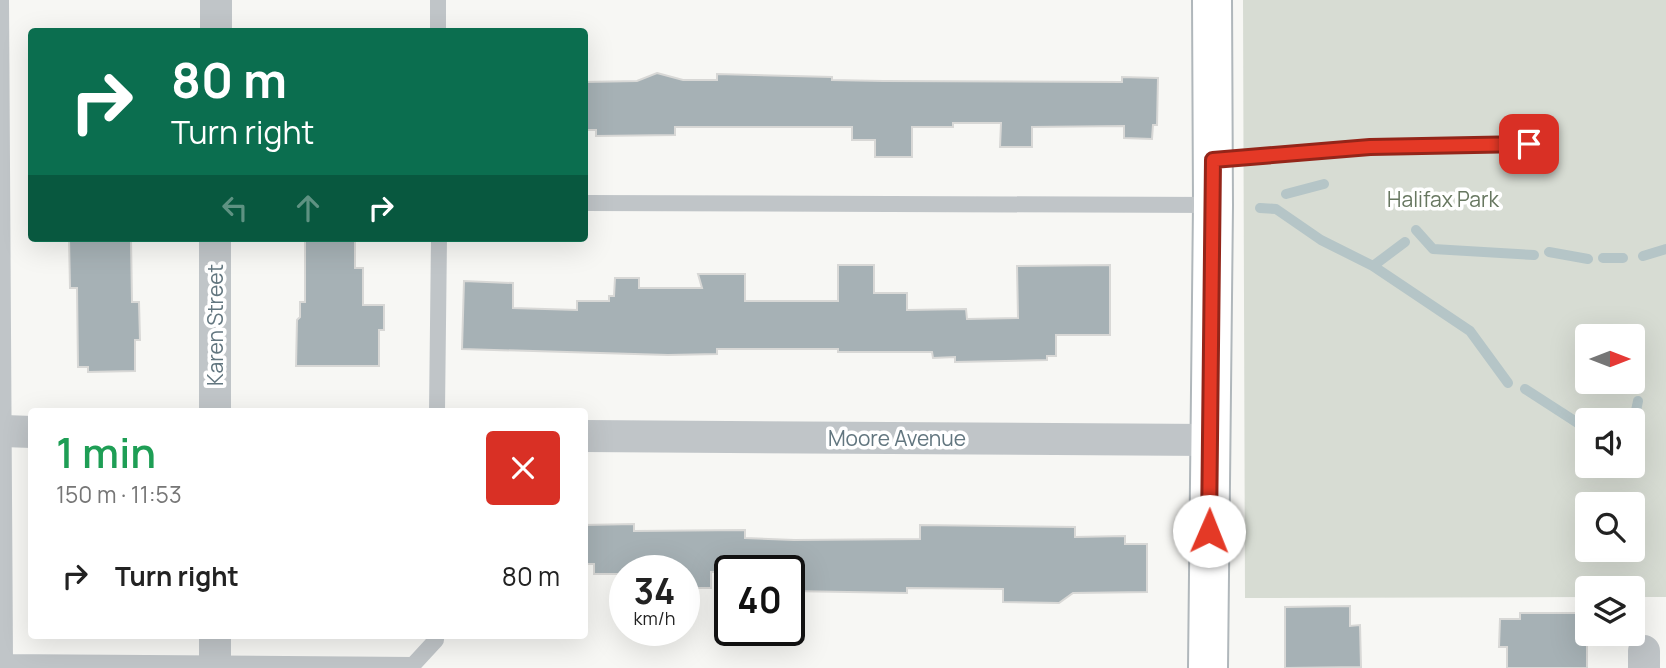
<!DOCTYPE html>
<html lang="en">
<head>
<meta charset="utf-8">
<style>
	:root { --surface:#fff; --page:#f2f2f2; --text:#222; --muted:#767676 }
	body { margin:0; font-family:Manrope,sans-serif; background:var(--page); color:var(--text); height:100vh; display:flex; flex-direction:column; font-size:26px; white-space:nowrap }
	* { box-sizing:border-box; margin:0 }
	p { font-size:23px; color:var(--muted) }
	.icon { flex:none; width:38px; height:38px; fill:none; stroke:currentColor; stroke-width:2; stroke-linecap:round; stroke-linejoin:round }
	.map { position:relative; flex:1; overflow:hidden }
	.sheet { position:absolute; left:28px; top:408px; width:560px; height:231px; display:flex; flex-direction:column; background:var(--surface); border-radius:7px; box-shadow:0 7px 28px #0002 }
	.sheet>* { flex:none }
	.hud { position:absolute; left:28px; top:28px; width:560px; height:214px; border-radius:7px; box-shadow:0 7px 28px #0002; background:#0b6e4f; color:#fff; overflow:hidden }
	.needle { width:46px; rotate:90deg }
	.controls { position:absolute; left:1575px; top:324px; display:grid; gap:14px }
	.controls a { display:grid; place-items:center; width:70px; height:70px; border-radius:7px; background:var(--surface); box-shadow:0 7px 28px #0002; font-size:35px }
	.speed { position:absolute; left:609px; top:555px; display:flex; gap:14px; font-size:35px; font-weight:700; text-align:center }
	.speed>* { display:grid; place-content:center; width:91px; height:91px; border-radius:50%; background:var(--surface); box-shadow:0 7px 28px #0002; line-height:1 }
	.speed small { font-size:18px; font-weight:400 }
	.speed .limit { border:4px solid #111; border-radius:10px; background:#fff; color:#111 }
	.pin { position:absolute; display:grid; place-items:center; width:60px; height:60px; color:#fff; margin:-30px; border-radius:14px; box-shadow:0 4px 10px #0006 }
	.me { position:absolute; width:77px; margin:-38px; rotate:1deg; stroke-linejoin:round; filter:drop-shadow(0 0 5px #0008) }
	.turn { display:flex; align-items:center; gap:24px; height:147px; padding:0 28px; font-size:32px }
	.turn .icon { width:91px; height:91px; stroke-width:2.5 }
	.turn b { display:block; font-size:49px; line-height:60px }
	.lanes { display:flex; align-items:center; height:66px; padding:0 28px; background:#0003; justify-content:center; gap:35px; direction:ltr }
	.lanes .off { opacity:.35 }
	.round { display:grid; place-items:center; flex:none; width:74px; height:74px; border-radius:7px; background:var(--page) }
	.summary { display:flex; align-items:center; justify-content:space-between; height:119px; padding:0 28px }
	h1 { font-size:42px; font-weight:600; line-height:52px; color:#1e9e55 }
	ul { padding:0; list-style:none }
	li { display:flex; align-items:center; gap:21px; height:98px; padding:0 28px }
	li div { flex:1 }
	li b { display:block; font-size:26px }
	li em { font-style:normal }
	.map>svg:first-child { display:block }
	.green { fill:#d7dcd3; fill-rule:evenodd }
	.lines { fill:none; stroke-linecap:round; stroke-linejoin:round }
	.stream { stroke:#b5c5c7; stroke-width:10 }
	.building { fill:#a6b1b5; stroke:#d8d8d6; stroke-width:2 }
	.secondary-casing { stroke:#b0b7bb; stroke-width:42 }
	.lane { stroke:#c0c5c8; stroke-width:16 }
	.street { stroke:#c0c5c8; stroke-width:32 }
	.secondary { stroke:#fff; stroke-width:38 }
	.route-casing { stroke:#942519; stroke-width:18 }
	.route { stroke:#e43926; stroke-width:12 }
	.labels { text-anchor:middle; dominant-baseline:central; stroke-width:7; stroke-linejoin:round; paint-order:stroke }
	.park-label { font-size:21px; fill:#677760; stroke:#fff }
	.street-label { font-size:21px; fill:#62767f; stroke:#fff }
</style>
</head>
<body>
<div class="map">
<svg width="1666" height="668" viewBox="0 0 1666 668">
	<rect width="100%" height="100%" fill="#f7f7f4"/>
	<path class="green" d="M 1243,0 L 1666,0 L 1666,597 L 1633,597 L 1633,588 L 1587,588 L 1587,597 L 1245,598 ZM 1587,336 L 1633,336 L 1633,382 L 1587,382 ZM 1587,420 L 1633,420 L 1633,466 L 1587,466 ZM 1587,504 L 1633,504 L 1633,550 L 1587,550 Z"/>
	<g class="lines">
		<path class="stream" d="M 1286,194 L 1324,184
			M 1260,208 L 1276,209 L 1321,240 L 1373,266 L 1405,242
			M 1416,230 L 1433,249 L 1534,255
			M 1549,252 L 1588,259
			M 1643,256 L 1666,249
			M 1603,258 L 1623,258
			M 1373,266 L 1470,331 L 1508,383
			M 1525,389 L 1587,429
			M 1633,425 L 1638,401"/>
	</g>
	<path class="building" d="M 657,73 L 683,80 L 717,80 L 717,74 L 832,77 L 832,80 L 883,81 L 1122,82 L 1122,77 L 1158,78 L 1157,125 L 1153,125 L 1152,139 L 1124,138 L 1124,126 L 1032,127 L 1032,147 L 1000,147 L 1001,123 L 953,123 L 953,127 L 912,127 L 912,157 L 875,157 L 875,140 L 852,140 L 852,127 L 675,127 L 675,135 L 596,136 L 596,130 L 584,130 L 584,82 L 637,81 Z
		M 69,238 L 131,238 L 132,302 L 139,302 L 140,340 L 135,340 L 135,371 L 88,372 L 88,367 L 78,367 L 77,288 L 70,288 Z
		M 305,238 L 355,238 L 355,268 L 363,268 L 363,305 L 384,305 L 384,330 L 379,330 L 379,366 L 296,366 L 297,320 L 300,317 L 300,302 L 305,302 Z
		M 838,265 L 874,265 L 874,293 L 907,293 L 907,310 L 966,309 L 967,319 L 1018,318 L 1017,266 L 1110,265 L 1110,335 L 1056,335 L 1056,356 L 1047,356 L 1047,360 L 955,362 L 955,357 L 933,358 L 932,352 L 838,352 L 838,349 L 717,349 L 717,354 L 668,355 L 462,349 L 464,281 L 513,283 L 513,308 L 577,310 L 577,301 L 609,301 L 609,296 L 614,296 L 615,278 L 639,278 L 639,288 L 702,288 L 698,274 L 745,274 L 745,301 L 838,301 Z
		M 634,524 L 634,531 L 745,530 L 745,538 L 794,540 L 920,539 L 920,525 L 1075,527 L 1075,537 L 1125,536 L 1125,544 L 1147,544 L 1147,592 L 1073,593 L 1059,603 L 1003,602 L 1003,589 L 907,588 L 907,593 L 789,591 L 789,570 L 711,572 L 711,588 L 685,588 L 684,570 L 625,570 L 622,574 L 594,574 L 594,564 L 584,564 L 584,525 Z
		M 1350,606 L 1350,626 L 1360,625 L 1361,667 L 1285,668 L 1285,607 Z
		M 1520,613 L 1587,613 L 1587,668 L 1507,668 L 1507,647 L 1499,647 L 1500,619 L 1520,619 Z"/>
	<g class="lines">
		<defs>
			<path id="secondary" d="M 1208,668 L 1213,205 L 1212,0"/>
		</defs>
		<use href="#secondary" class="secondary-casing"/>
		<path class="lane" d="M 1,0 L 5,661
			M 438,0 L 438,32
			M 1213,160 L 1370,147 L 1529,144
			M 584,203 L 1213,205
			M 437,411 L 439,238
			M 0,662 L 413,665 L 436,640 L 436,635"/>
		<path class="street" d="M 216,32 L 216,0
			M 215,411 L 215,238
			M 4,431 L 32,432
			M 584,436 L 1210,440
			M 215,635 L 215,668
			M 1644,651 L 1644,668"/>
		<use href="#secondary" class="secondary"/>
	</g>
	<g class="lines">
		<defs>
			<path id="route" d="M 1209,531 L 1213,160 L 1370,147 L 1529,144"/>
		</defs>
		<use href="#route" class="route-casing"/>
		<use href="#route" class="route"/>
	</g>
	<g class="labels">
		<g class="park-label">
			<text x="1443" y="199">Halifax Park</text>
		</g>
		<g class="street-label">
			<text transform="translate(215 325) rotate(-90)">Karen Street</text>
			<text x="897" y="438">Moore Avenue</text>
		</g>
	</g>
</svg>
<div class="controls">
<a><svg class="needle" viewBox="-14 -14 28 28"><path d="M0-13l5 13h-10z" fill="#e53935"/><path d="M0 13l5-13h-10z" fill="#767676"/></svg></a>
<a><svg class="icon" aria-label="sound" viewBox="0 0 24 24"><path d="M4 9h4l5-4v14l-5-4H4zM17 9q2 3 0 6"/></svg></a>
<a><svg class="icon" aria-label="search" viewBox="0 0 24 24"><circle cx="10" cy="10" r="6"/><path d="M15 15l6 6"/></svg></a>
<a><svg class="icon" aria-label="layers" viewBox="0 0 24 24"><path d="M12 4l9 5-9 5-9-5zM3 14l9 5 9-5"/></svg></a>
</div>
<div class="speed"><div>34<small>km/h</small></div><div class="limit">40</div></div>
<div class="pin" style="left:1529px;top:144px;background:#d93025"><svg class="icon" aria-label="arrive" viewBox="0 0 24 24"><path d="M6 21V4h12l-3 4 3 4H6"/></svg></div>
<svg class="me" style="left:1209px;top:531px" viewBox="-20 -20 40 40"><circle r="19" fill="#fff"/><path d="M0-13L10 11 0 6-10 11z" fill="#e43926"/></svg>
<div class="hud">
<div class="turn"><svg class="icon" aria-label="right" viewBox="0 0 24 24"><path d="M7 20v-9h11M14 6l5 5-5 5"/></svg><div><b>80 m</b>Turn right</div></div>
<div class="lanes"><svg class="icon off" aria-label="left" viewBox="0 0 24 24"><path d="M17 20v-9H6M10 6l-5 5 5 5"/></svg><svg class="icon off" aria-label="ahead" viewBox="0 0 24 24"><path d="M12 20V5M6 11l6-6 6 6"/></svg><svg class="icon" aria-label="right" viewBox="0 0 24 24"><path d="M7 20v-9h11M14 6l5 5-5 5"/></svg></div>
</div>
<section class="sheet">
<div class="summary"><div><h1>1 min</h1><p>150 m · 11:53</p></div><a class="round" style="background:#d93025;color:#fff"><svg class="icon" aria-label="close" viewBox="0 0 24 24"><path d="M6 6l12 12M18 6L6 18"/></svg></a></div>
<ul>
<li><svg class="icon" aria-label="right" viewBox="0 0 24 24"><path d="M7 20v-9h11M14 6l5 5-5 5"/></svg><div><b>Turn right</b></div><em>80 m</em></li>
</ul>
</section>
</div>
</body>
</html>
